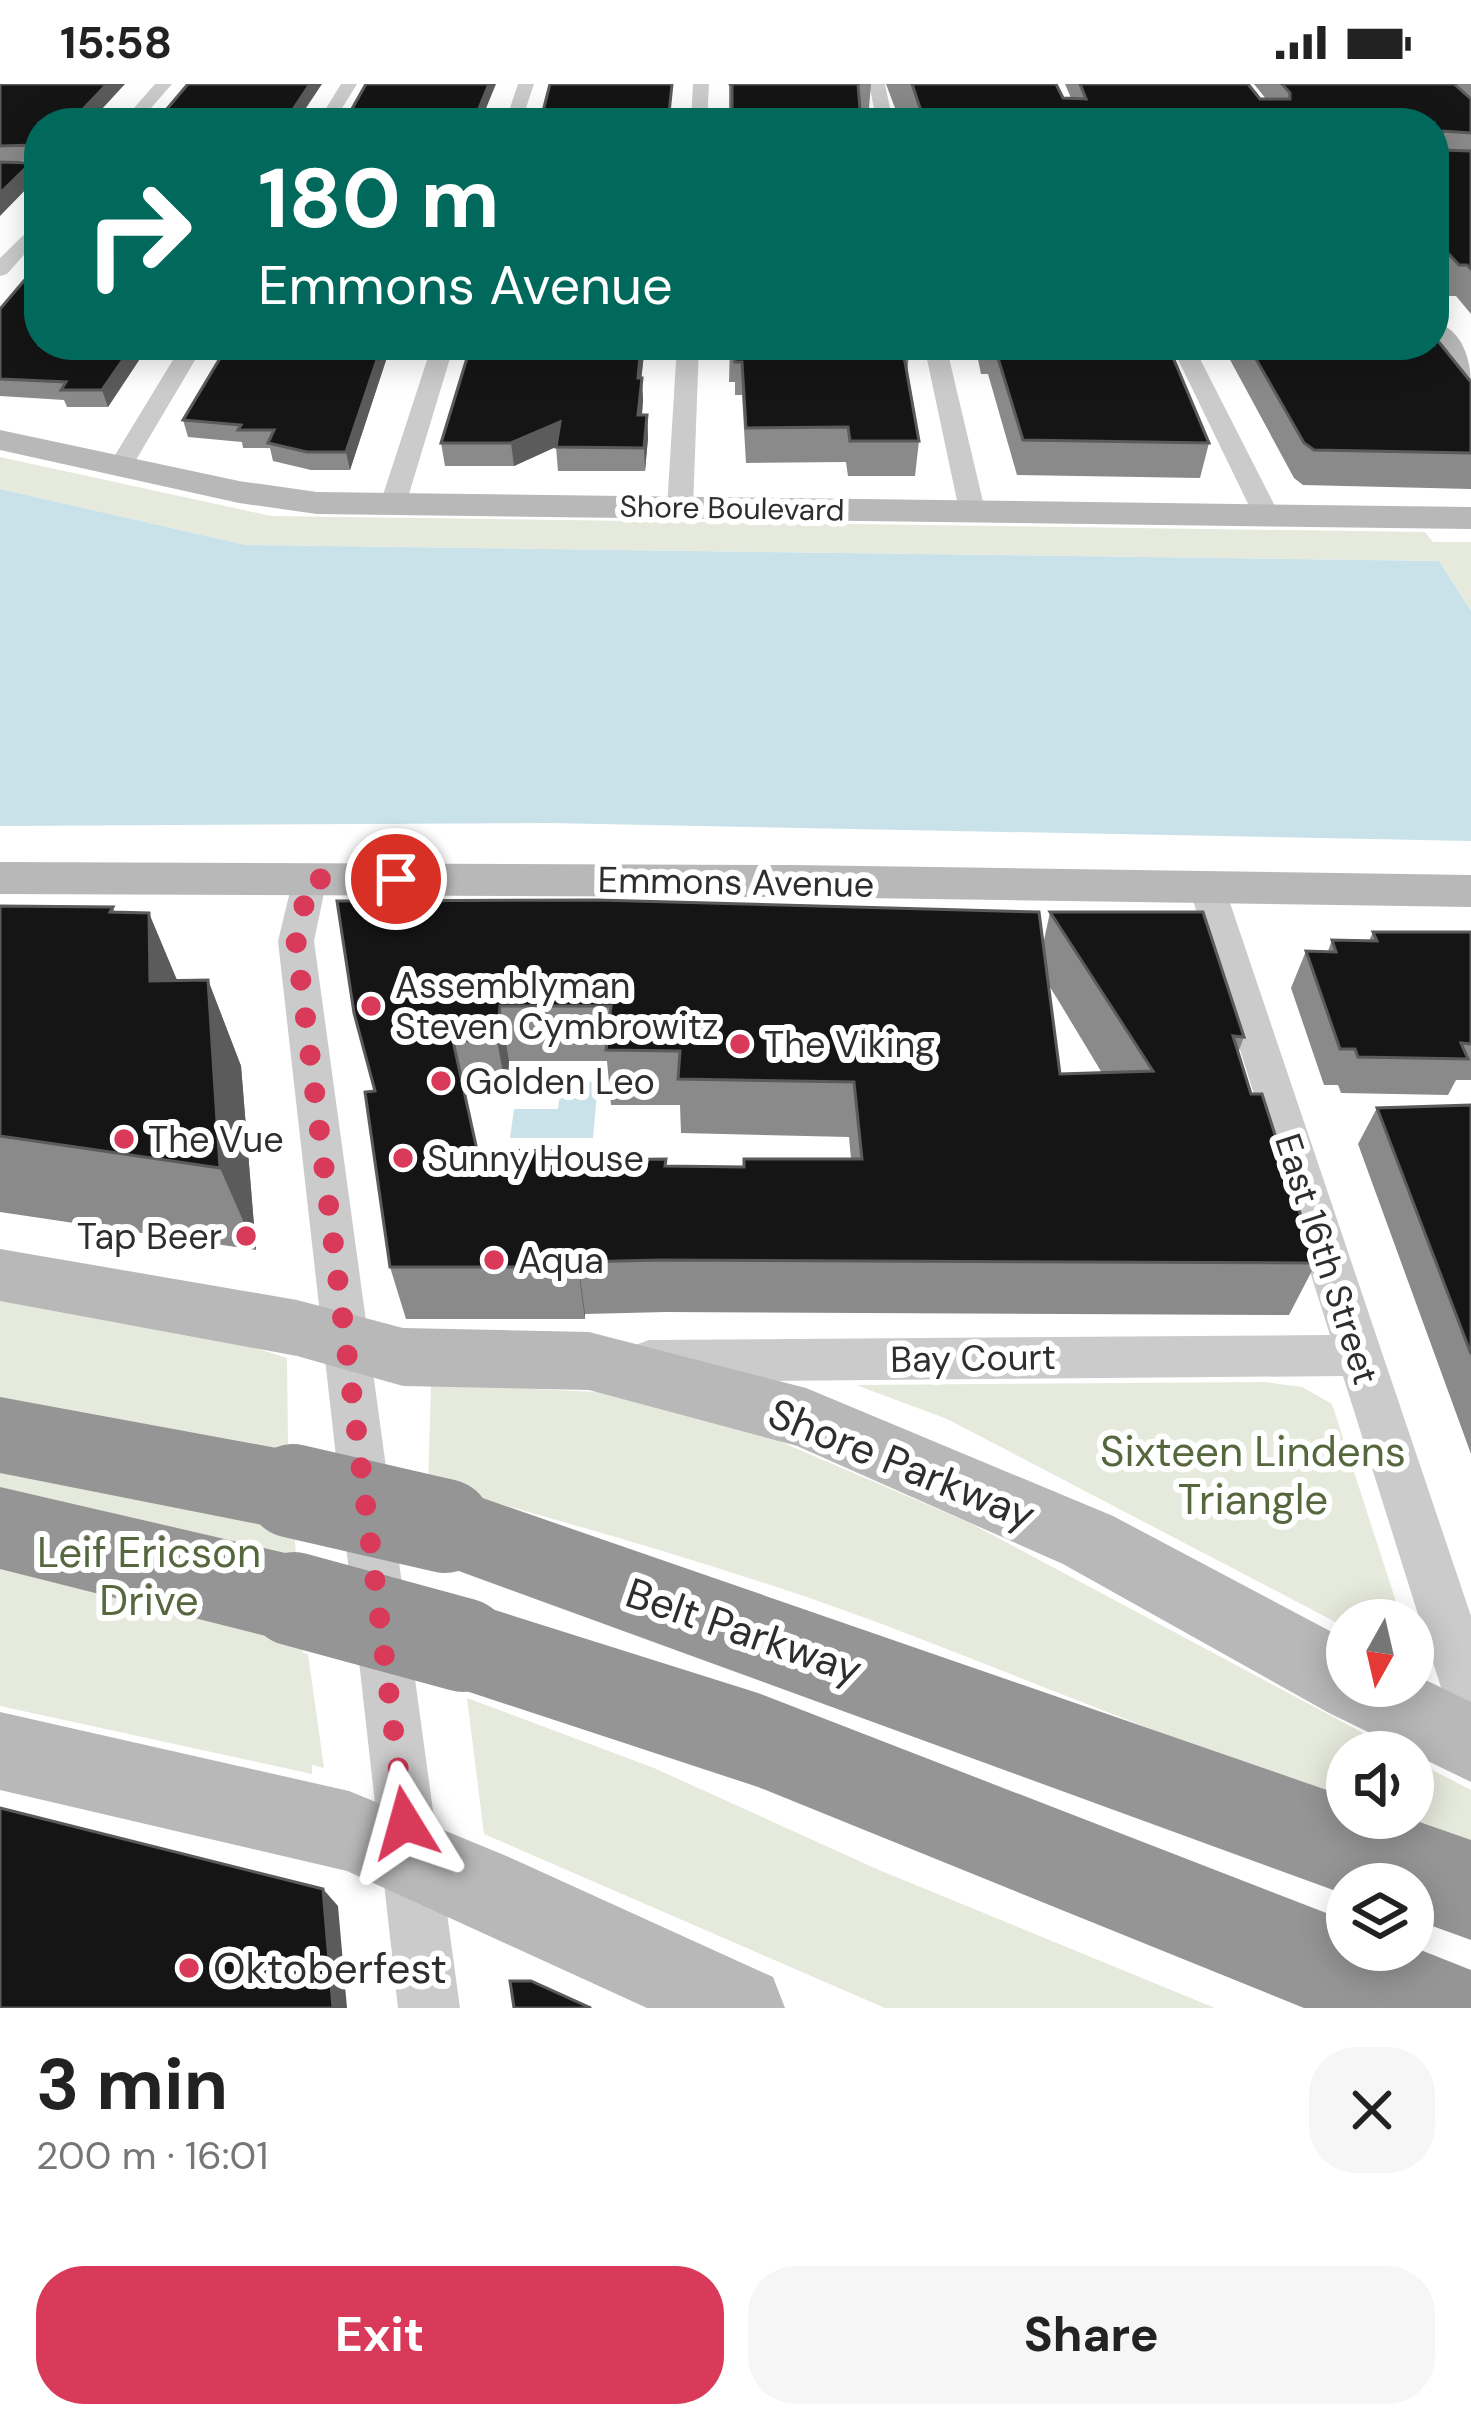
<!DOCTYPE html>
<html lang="en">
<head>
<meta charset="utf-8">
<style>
	:root { --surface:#fff; --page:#f6f6f6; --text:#222; --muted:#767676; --accent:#da3a5a }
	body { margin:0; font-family:"DM Sans",sans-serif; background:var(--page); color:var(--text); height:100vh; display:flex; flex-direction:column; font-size:45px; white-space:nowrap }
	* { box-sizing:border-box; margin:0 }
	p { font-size:39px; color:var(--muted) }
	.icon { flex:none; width:66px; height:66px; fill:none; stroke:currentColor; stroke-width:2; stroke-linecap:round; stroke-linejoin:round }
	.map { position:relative; height:1924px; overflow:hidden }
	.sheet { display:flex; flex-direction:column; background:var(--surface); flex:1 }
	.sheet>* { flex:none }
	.guide { position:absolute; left:24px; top:24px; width:1425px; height:252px; border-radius:48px; box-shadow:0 6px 30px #0003; background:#00695c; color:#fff; overflow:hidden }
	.needle { width:78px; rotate:188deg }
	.buttons { position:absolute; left:1326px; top:1515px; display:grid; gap:24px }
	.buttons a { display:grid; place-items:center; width:108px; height:108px; border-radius:50%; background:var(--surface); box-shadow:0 6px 30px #0003; font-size:60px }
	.pin { position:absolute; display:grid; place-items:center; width:102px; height:102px; color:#fff; margin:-51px; border:6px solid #fff; border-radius:50%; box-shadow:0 3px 12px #0007 }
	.me { position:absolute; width:132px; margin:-66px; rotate:352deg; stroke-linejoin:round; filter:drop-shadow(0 0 9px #0008) }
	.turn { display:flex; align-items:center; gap:42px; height:252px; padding:0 36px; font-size:54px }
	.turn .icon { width:156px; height:156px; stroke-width:2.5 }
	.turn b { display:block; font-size:84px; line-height:102px }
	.round { display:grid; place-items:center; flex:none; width:126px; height:126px; border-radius:48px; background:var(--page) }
	.summary { display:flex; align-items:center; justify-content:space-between; height:204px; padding:0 36px }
	h1 { font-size:72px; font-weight:700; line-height:90px }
	.cta { display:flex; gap:24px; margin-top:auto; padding:24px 36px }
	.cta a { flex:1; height:138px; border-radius:48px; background:var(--accent); color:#fff; font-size:48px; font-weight:700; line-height:138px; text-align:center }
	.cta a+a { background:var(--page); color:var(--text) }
	.status { display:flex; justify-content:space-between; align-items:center; height:84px; padding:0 60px; background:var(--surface); direction:ltr }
	.status svg { height:33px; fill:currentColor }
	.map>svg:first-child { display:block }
	.green { fill:#e6eadc }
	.water { fill:#c9e1e9 }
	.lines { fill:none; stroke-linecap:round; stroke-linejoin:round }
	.street { fill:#cbcbcb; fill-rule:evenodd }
	.secondary { fill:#b8b8b8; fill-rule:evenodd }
	.highway { fill:#959595; fill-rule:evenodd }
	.highway-bridge { stroke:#959595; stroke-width:94 }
	.wall { fill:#8a8a8a; fill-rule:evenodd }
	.shaded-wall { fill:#5b5b5b }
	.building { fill:#151515; stroke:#5b5b5b; stroke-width:3; fill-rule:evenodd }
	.route { stroke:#da3a5a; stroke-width:21; stroke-dasharray:0 37.8 }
	.poi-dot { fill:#da3a5a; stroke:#fff; stroke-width:4.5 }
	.labels { text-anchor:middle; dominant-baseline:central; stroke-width:12; stroke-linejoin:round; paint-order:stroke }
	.far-street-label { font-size:30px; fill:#2e2e2e; stroke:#fff }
	.street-label { font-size:36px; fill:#2e2e2e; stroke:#fff }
	.poi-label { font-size:36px; fill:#2e2e2e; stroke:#fff; text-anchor:start }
	.near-park-label { font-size:42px; fill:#56673e; stroke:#fff }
	.near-street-label { font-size:42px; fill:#2e2e2e; stroke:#fff }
	.near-poi-label { font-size:42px; fill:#2e2e2e; stroke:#fff; text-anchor:start }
</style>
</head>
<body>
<div class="status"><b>15:58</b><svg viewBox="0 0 49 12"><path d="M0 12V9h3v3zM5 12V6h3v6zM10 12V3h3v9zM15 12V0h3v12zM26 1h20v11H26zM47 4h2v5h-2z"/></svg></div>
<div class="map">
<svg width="1471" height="1924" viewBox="0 0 1471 1924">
	<rect width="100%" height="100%" fill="#fff"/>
	<path class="green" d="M 0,373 L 271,432 L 1425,448 L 1433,458 L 1471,458 L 1471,527 L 1439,477 L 246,461 L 0,405 Z
		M 0,1213 L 180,1240 L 287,1274 L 288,1361 L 303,1569 L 308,1570 L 324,1684 L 312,1681 L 312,1690 L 0,1622 Z
		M 1265,1298 L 1302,1303 L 1332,1320 L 1402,1536 L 1347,1536 L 1347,1544 L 947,1335 L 856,1301 Z
		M 431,1300 L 598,1308 L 753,1346 L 970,1439 L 1399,1668 L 1347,1668 L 1347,1717 C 1186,1662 1030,1596 871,1536 C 726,1483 576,1441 428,1400 Z
		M 467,1614 L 654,1684 L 879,1786 L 1215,1924 L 885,1924 L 484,1750 Z
		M 1413,1676 L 1471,1706 L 1471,1759 L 1397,1734 L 1413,1734 Z"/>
	<path class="water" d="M 0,405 L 246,461 L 1439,477 L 1471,527 L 1471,757 L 549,739 L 0,742 Z
		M 561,998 L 598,998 L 593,1054 L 510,1054 L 514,1025 L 558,1025 Z"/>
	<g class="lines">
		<path class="street" d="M 155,0 L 172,0 L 138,39 L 121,39 Z
			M 341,0 L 357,0 L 333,39 L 317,39 Z
			M 518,0 L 534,0 L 521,39 L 505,39 Z
			M 693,0 L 709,0 L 707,39 L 691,39 Z
			M 869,0 L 885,0 L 893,39 L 877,39 Z
			M 0,81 L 39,81 L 39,91 L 0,91 Z
			M 39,136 L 39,154 L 7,190 L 0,192 L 0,174 Z
			M 182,261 L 204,261 L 130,386 L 112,386 L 109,381 Z
			M 432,261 L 454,261 L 406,420 L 393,428 L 384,425 L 380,420 Z
			M 677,261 L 699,261 L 693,424 L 680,432 L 667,424 Z
			M 924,261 L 946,261 L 985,426 L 981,432 L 972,434 L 959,426 Z
			M 1171,261 L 1193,261 L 1279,430 L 1275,436 L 1257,436 L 1253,430 Z
			M 310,783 L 322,787 L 327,795 L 314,857 L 460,1924 L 398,1924 L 278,857 L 293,795 L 298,787 Z
			M 1207,792 L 1219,796 L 1225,804 L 1471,1532 L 1471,1640 L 1452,1632 L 1444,1613 L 1343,1292 L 649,1298 L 633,1292 L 626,1277 L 633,1262 L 649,1256 L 1330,1251 L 1189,804 L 1195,796 Z"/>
		<path class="secondary" d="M 1434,238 C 1463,245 1471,276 1471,302 L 1460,300 L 1429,261 L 1434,261 Z
			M 0,346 L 239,397 L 317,408 L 1471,423 L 1471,445 L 317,430 L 239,419 L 0,366 Z
			M 0,778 L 794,781 L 1471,791 L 1471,823 L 794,813 L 0,810 Z
			M 0,1165 L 297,1216 L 403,1244 L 589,1248 L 806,1304 L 1113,1432 L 1347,1556 L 1347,1602 L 1413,1602 L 1413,1590 L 1471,1618 L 1471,1698 L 1329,1629 L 1063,1480 L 797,1362 L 589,1306 L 403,1302 L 297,1272 L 0,1217 Z
			M 0,1628 L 349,1707 L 511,1774 L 773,1893 L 785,1924 L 647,1924 L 347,1787 L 0,1706 Z"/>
		<path class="highway" d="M 0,1313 L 293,1367 L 323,1379 L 335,1407 L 323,1435 L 293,1447 L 0,1389 Z
			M 445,1401 L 1347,1713 L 1347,1734 L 1408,1734 L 1471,1756 L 1471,1856 L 1413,1835 L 1413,1800 L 1347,1800 L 1347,1811 L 415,1471 L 402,1442 L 415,1413 Z
			M 0,1403 L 294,1471 L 325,1484 L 338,1515 L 325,1546 L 294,1559 L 0,1485 Z
			M 463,1516 L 758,1609 L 1347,1837 L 1347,1866 L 1413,1863 L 1471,1886 L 1471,1924 L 1304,1924 L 758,1703 L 463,1606 L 431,1593 L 418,1561 L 431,1529 Z"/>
		<path class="highway-bridge" d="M 293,1407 L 445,1442
			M 294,1515 L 463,1561"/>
	</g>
	<path class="wall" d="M 0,0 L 39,39 L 39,76 L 0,78 Z
		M 729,0 L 871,0 L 869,24 L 729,28 Z
		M 886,0 L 1056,0 L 1063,14 L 1071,14 L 1065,0 L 1248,0 L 1260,15 L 1266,15 L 1254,0 L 1471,0 L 1471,230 L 1456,212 L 1448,212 L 1434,197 L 1434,39 L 914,39 L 909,24 L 895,24 Z
		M 0,225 L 39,261 L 149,261 L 108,323 L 67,323 L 64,316 L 0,312 Z
		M 391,261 L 350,386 L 311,386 L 273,377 L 270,364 L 243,364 L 242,358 L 188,353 L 183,336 Z
		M 471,261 L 645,261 L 641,294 L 643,316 L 642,331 L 647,331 L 648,354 L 645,387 L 558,387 L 556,363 L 514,382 L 445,382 L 441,359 Z
		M 730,261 L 909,267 L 907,291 L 919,357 L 915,392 L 848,392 L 846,378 L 746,379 L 742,311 L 735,311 L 735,298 L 729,298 Z
		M 975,261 L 1160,261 L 1209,359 L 1200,394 L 1017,391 L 988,290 L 981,290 Z
		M 1222,261 L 1434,261 L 1471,298 L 1471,405 L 1303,401 L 1294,394 Z
		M 0,822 L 113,823 L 115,828 L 177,897 L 208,896 L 241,982 L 256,1166 L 0,1128 Z
		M 1050,828 L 1244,953 L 1238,969 L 1251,1010 L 1316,1179 L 1289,1231 L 665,1228 L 585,1230 L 585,1235 L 406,1235 L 390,1183 L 375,1007 L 354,929 L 1043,861 ZM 1048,900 L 1058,916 L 1102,989 L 1060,990 ZM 509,977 L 607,977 L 611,1021 L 680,1021 L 681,1049 L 849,1053 L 851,1075 L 744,1083 L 666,1082 L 588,1076 L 587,1067 L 477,1066 L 465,1012 L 507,1011 Z
		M 1373,848 L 1471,848 L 1471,996 L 1456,996 L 1448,1011 L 1341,1009 L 1338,1001 L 1324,1001 L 1291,904 L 1306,867 L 1328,867 L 1332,856 L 1369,857 Z
		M 1471,1021 L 1471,1370 L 1358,1060 L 1377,1024 Z"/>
	<path class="shaded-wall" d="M 107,0 L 125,0 L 89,39 L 70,39 Z
		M 310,0 L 322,0 L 296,39 L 284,39 Z
		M 489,0 L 496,0 L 480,39 L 473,39 Z
		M 31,79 L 36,95 L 0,132 L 0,109 Z
		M 133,261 L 149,261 L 108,323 L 102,306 Z
		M 382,261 L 391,261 L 350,386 L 346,368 Z
		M 641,261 L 645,261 L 639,316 L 638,294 Z
		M 642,294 L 643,316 L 640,354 L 638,331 Z
		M 647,331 L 648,354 L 645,387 L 644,364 Z
		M 560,338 L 562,360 L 514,382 L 511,359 Z
		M 149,829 L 185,915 L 150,897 Z
		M 208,896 L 241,982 L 256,1166 L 220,1084 Z
		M 500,922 L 509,977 L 507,1011 L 497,956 Z
		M 578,1178 L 585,1230 L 585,1235 L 578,1183 Z
		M 323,1805 L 338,1822 L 347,1924 L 333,1924 Z"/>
	<path class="building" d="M 0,0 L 107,0 L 70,39 L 39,39 L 38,72 L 34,61 L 0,62 Z
		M 188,0 L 310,0 L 284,39 L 155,39 Z
		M 366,0 L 489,0 L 473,39 L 344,39 Z
		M 550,0 L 672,0 L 668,39 L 540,39 Z
		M 729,0 L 858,0 L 861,39 L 732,39 L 732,1 Z
		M 912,0 L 1056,0 L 1063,14 L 1086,15 L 1080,0 L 1248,0 L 1260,15 L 1290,15 L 1290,9 L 1282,0 L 1454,0 L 1471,15 L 1471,49 L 1443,47 L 1439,62 L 1443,66 L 1471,67 L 1471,185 L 1467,181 L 1459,181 L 1434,154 L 1434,147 L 1437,147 L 1434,144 L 1434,39 L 925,39 Z
		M 0,78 L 31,79 L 0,109 Z
		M 39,179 L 39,261 L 133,261 L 102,306 L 61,306 L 66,298 L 0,295 L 0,225 Z
		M 1434,252 L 1471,298 L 1471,369 L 1314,366 L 1304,359 L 1248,261 L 1434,261 Z
		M 228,261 L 382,261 L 346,368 L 307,368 L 268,359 L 274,346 L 238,346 L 241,341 L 183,336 Z
		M 471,261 L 641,261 L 638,294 L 642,294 L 638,331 L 647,331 L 644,364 L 556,363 L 560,338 L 511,359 L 441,359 Z
		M 730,261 L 908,261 L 909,267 L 903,267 L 919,357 L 850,357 L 848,343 L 746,344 L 742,278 L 735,278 L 735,265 L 729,265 Z
		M 994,261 L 1160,261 L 1161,264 L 1169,264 L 1209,359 L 1023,356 Z
		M 597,816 L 1039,828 L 1060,990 L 1153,987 L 1050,828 L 1203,828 L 1244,953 L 1233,952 L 1251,1010 L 1262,1010 L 1316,1179 L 661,1176 L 578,1178 L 578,1183 L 390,1183 L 365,1008 L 375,1007 L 354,929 L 337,817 ZM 500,922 L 611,922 L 606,966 L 680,967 L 678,995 L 854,998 L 862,1075 L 744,1075 L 744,1083 L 665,1082 L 666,1075 L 585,1076 L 587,1067 L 477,1066 L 453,957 L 497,956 Z
		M 0,822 L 113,823 L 110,828 L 149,829 L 150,897 L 208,896 L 220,1084 L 0,1052 Z
		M 1373,848 L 1471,848 L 1471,960 L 1461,959 L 1468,975 L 1358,973 L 1355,965 L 1340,965 L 1306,867 L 1336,868 L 1332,856 L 1377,857 Z
		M 1471,1021 L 1471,1270 L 1377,1024 Z
		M 0,1724 L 323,1805 L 333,1924 L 0,1924 Z
		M 510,1897 L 531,1897 L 591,1924 L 514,1924 Z"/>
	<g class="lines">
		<path class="route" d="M 396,795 L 310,795 L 296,857 L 405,1739"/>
	</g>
	<g class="poi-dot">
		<circle cx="371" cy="922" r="12"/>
		<circle cx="740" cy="960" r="12"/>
		<circle cx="441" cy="997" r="12"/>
		<circle cx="124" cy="1055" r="12"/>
		<circle cx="403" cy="1074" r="12"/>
		<circle cx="246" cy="1152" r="12"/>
		<circle cx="494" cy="1176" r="12"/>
		<circle cx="189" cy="1884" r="12"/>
	</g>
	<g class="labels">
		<g class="far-street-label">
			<text transform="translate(732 424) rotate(1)">Shore Boulevard</text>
		</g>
		<g class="street-label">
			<text transform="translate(736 798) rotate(1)">Emmons Avenue</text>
			<text transform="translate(1327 1175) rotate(72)">East 16th Street</text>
			<text transform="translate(973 1274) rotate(-1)">Bay Court</text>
		</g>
		<g class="poi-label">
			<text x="395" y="901">Assemblyman<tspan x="395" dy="41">Steven Cymbrowitz</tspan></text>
			<text x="764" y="960">The Viking</text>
			<text x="465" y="997">Golden Leo</text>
			<text x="148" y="1055">The Vue</text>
			<text x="427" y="1074">Sunny House</text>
			<text x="222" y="1152" text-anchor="end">Tap Beer</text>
			<text x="518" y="1176">Aqua</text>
		</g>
		<g class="near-park-label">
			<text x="1253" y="1367">Sixteen Lindens<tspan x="1253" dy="48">Triangle</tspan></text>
			<text x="149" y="1468">Leif Ericson<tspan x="149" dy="48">Drive</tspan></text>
		</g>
		<g class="near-street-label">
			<text transform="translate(902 1380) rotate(22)">Shore Parkway</text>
			<text transform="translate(744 1547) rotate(19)">Belt Parkway</text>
		</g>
		<g class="near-poi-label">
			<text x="213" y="1884">Oktoberfest</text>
		</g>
	</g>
</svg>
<div class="buttons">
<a><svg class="needle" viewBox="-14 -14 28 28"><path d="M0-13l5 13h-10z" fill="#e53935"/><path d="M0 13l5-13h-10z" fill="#767676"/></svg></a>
<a><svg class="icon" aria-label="sound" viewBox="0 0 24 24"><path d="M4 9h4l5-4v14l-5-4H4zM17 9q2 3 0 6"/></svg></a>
<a><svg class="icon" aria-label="layers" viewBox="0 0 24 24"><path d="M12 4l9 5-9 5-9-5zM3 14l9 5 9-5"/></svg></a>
</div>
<div class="pin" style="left:396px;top:795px;background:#d93025"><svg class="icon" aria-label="arrive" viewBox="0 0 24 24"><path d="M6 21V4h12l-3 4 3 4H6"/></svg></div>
<svg class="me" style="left:405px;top:1739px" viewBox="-20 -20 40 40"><path d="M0-17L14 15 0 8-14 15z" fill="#da3a5a" stroke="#fff" stroke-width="4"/></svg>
<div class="guide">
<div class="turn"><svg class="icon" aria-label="right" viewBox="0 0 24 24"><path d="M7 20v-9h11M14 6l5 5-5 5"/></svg><div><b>180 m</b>Emmons Avenue</div></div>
</div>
</div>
<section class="sheet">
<div class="summary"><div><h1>3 min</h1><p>200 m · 16:01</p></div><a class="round"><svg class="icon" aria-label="close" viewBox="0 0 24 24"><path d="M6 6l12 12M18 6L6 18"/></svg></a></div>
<div class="cta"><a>Exit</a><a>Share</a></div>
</section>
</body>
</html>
